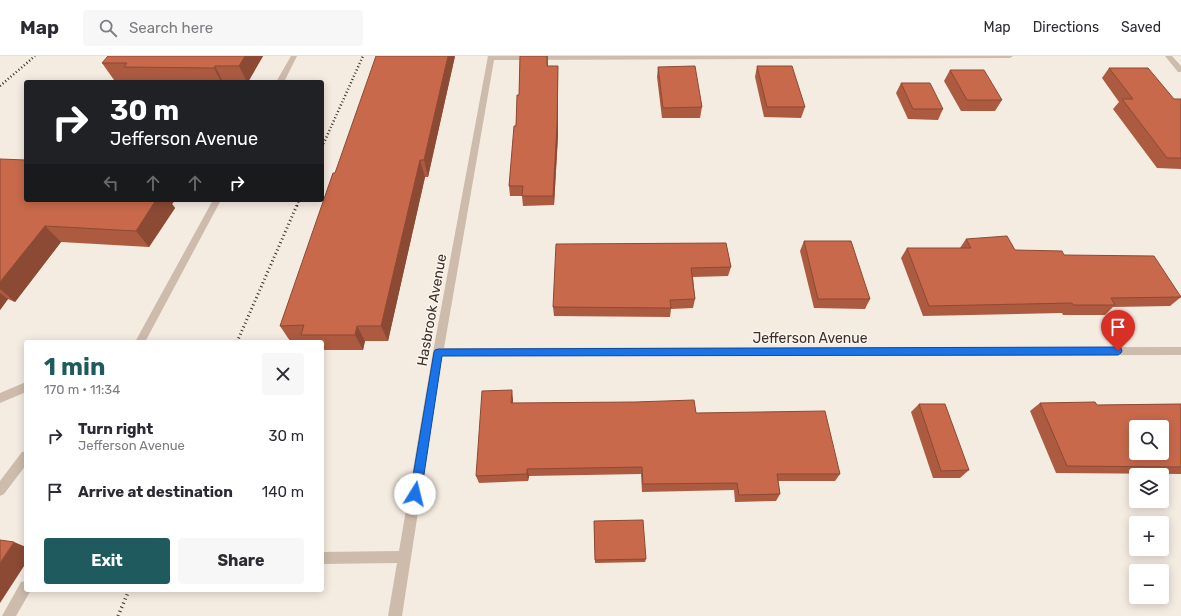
<!DOCTYPE html>
<html lang="en">
<head>
<meta charset="utf-8">
<style>
	:root { --surface:#fff; --page:#f7f7f7; --text:#2b2b33; --muted:#7c7c81; --line:#e1e1e2; --accent:#1f5a5e }
	body { margin:0; font-family:Rubik,sans-serif; background:var(--page); color:var(--text); height:100vh; display:flex; flex-direction:column; font-size:15px; white-space:nowrap }
	* { box-sizing:border-box; margin:0 }
	p { font-size:13px; color:var(--muted) }
	.icon { flex:none; width:22px; height:22px; fill:none; stroke:currentColor; stroke-width:2; stroke-linecap:round; stroke-linejoin:round }
	.map { position:relative; flex:1; overflow:hidden }
	.drawer { position:absolute; left:24px; top:284px; width:300px; height:252px; display:flex; flex-direction:column; background:var(--surface); border-radius:4px; box-shadow:0 2px 10px #0003 }
	.drawer>* { flex:none }
	.banner { position:absolute; left:24px; top:24px; width:300px; height:122px; border-radius:4px; box-shadow:0 2px 10px #0003; background:#202124; color:#fff; overflow:hidden }
	.fabs { position:absolute; left:1129px; top:364px; display:grid; gap:8px }
	.fabs a { display:grid; place-items:center; width:40px; height:40px; border-radius:4px; background:var(--surface); box-shadow:0 2px 10px #0003; font-size:20px }
	.pin { position:absolute; display:grid; place-items:center; width:34px; height:34px; color:#fff; margin:-41px -17px; border-radius:50% 50% 50% 0; rotate:-45deg; box-shadow:0 0 4px #0007 }
	.pin .icon { rotate:45deg }
	.me { position:absolute; width:44px; margin:-22px; rotate:9deg; stroke-linejoin:round; filter:drop-shadow(0 0 3px #0008) }
	.turn { display:flex; align-items:center; gap:14px; height:84px; padding:0 20px; font-size:18px }
	.turn .icon { width:52px; height:52px; stroke-width:2.5 }
	.turn b { display:block; font-size:28px; line-height:34px }
	.lanes { display:flex; align-items:center; height:38px; padding:0 20px; background:#0003; justify-content:center; gap:20px; direction:ltr }
	.lanes .off { opacity:.35 }
	.round { display:grid; place-items:center; flex:none; width:42px; height:42px; border-radius:4px; background:var(--page) }
	.headline { display:flex; align-items:center; justify-content:space-between; height:68px; padding:0 20px }
	h1 { font-size:24px; font-weight:700; line-height:30px; color:var(--accent) }
	.cta { display:flex; gap:8px; margin-top:auto; padding:8px 20px }
	.cta a { flex:1; height:46px; border-radius:4px; background:var(--accent); color:#fff; font-size:16px; font-weight:700; line-height:46px; text-align:center }
	.cta a+a { background:var(--page); color:var(--text) }
	ul { padding:0; list-style:none }
	li { display:flex; align-items:center; gap:12px; height:56px; padding:0 20px }
	li div { flex:1 }
	li b { display:block; font-size:15px }
	li em { font-style:normal }
	header { display:flex; align-items:center; gap:24px; box-sizing:border-box; height:56px; padding:0 20px; background:var(--surface); border-bottom:1px solid var(--line) }
	header strong { font-size:19px }
	nav { display:flex; gap:22px; margin-inline-start:auto; font-size:14px }
	.search { width:280px; height:36px; background:var(--page); display:flex; align-items:center; gap:10px; box-sizing:border-box; padding:0 14px; border-radius:4px; color:var(--muted); font-size:15px }
	.map>svg:first-child { display:block }
	.lines { fill:none; stroke-linecap:round; stroke-linejoin:round }
	.minor { fill:#cdbbac; fill-rule:evenodd }
	.rail-far2 { stroke:#3b302b; stroke-width:2.5; stroke-dasharray:1 2.5; stroke-linecap:butt }
	.rail-far1 { stroke:#3b302b; stroke-width:3; stroke-dasharray:1 3; stroke-linecap:butt }
	.rail { stroke:#3b302b; stroke-width:3.5; stroke-dasharray:1 3.5; stroke-linecap:butt }
	.wall { fill:#ac5a40 }
	.shaded-wall { fill:#8c4a34 }
	.building { fill:#c8694b; stroke:#8c4a34; fill-rule:evenodd }
	.route { fill:#1a73e8; stroke:#114b97 }
	.labels { text-anchor:middle; dominant-baseline:central; stroke-width:3; stroke-linejoin:round; paint-order:stroke }
	.street-label { font-size:14px; fill:#3b302b; stroke:#fbf5ee }
</style>
</head>
<body>
<header>
<strong>Map</strong>
<div class="search"><svg class="icon" aria-label="search" viewBox="0 0 24 24"><circle cx="10" cy="10" r="6"/><path d="M15 15l6 6"/></svg>Search here</div>
<nav><a>Map</a><a>Directions</a><a>Saved</a></nav>
</header>
<div class="map">
<svg width="1181" height="560" viewBox="0 0 1181 560">
	<rect width="100%" height="100%" fill="#f4ebe1"/>
	<g class="lines">
		<path class="minor" d="M 291,0 L 297,0 L 284,26 L 276,26 Z
			M 488,0 L 1013,0 L 1010,2 L 494,4 L 444,292 L 1181,291 L 1181,299 L 442,300 L 402,560 L 388,560 L 397,507 L 322,508 L 322,496 L 399,495 L 433,296 Z
			M 1165,0 L 1172,0 L 1181,10 L 1181,16 L 1178,16 Z
			M 213,144 L 221,144 L 145,286 L 135,286 Z
			M 26,326 L 26,336 L 0,347 L 0,337 Z
			M 26,395 L 26,409 L 4,438 L 0,440 L 0,425 L 22,396 Z
			M 26,525 L 26,534 L 31,534 L 16,560 L 2,560 L 21,526 Z"/>
		<path class="rail-far2" d="M 0,30 L 35,0
			M 322,91 L 363,0
			M 297,150 L 299,144"/>
		<path class="rail-far1" d="M 237,286 L 297,149"/>
		<path class="rail" d="M 118,560 L 129,534"/>
	</g>
	<path class="wall" d="M 263,0 L 248,26 L 134,26 L 133,24 L 114,24 L 102,7 Z
		M 455,0 L 428,121 L 425,121 L 388,285 L 365,285 L 363,294 L 322,294 L 322,286 L 305,286 L 304,285 L 290,285 L 280,270 L 335,117 Z
		M 520,0 L 548,0 L 548,10 L 558,10 L 558,79 L 554,149 L 523,150 L 522,140 L 510,140 L 509,130 L 519,39 Z
		M 757,10 L 805,51 L 801,62 L 764,61 L 755,21 Z
		M 658,11 L 702,51 L 700,62 L 662,62 L 657,21 Z
		M 1109,12 L 1174,43 L 1181,43 L 1181,113 L 1157,112 L 1113,53 L 1119,46 L 1102,22 Z
		M 950,14 L 1002,44 L 995,55 L 961,55 L 944,25 Z
		M 901,27 L 943,53 L 938,64 L 908,63 L 896,37 Z
		M 0,103 L 26,144 L 175,144 L 172,148 L 175,152 L 149,191 L 61,186 L 15,246 L 8,243 L 0,254 Z
		M 966,183 L 1015,194 L 1064,199 L 1181,240 L 1181,241 L 1170,250 L 1113,251 L 1105,259 L 1063,259 L 1062,257 L 923,260 L 901,202 L 907,192 L 960,192 Z
		M 804,185 L 870,243 L 865,253 L 814,252 L 800,195 Z
		M 726,187 L 731,211 L 728,220 L 693,221 L 695,243 L 693,252 L 671,253 L 670,261 L 554,260 L 553,251 Z
		M 513,343 L 513,347 L 696,357 L 840,418 L 835,425 L 778,425 L 780,438 L 776,445 L 735,446 L 734,434 L 642,436 L 641,418 L 529,420 L 528,425 L 479,427 L 476,420 Z
		M 1040,347 L 1097,349 L 1181,348 L 1181,418 L 1056,417 L 1030,355 Z
		M 919,348 L 969,414 L 960,422 L 933,422 L 911,356 Z
		M 594,465 L 646,503 L 645,506 L 595,507 Z"/>
	<path class="shaded-wall" d="M 245,0 L 263,0 L 248,26 L 247,26 L 239,10 Z
		M 448,0 L 455,0 L 428,121 L 424,104 Z
		M 215,10 L 223,26 L 221,26 L 214,12 Z
		M 558,10 L 558,79 L 554,149 L 553,140 Z
		M 420,104 L 425,121 L 388,285 L 381,270 Z
		M 156,144 L 175,144 L 172,148 L 175,152 L 149,191 L 136,175 Z
		M 45,170 L 61,186 L 15,246 L 0,233 L 0,226 Z
		M 0,237 L 8,243 L 0,254 Z
		M 357,270 L 365,285 L 363,294 L 355,279 Z
		M 512,334 L 513,343 L 513,355 L 511,347 Z
		M 527,413 L 529,420 L 528,425 L 527,418 Z
		M 14,486 L 26,491 L 26,507 L 0,547 L 0,507 Z"/>
	<path class="building" d="M 108,0 L 245,0 L 239,10 L 215,10 L 214,12 L 124,11 L 127,7 L 102,7 Z
		M 376,0 L 448,0 L 424,104 L 420,104 L 381,270 L 357,270 L 355,279 L 301,279 L 304,269 L 280,270 L 333,117 L 335,117 Z
		M 520,0 L 547,0 L 547,10 L 558,10 L 557,69 L 553,140 L 522,140 L 523,130 L 509,130 L 514,70 L 516,70 L 517,39 L 519,39 Z
		M 695,10 L 702,51 L 663,52 L 658,11 Z
		M 757,10 L 792,10 L 805,51 L 767,51 Z
		M 1109,12 L 1148,12 L 1174,43 L 1181,43 L 1181,102 L 1167,102 L 1122,43 L 1133,43 Z
		M 950,14 L 984,14 L 1002,44 L 967,44 Z
		M 901,27 L 930,27 L 943,53 L 913,53 Z
		M 0,103 L 26,104 L 26,144 L 156,144 L 136,175 L 45,170 L 0,226 Z
		M 1007,180 L 1015,194 L 1062,195 L 1064,199 L 1154,200 L 1181,241 L 1111,242 L 1115,249 L 1073,249 L 1072,247 L 929,250 L 907,192 L 971,192 L 966,183 Z
		M 804,185 L 851,185 L 870,243 L 818,243 Z
		M 726,187 L 731,211 L 691,212 L 695,243 L 670,244 L 671,252 L 553,251 L 556,188 Z
		M 512,334 L 511,347 L 635,346 L 694,344 L 696,357 L 825,355 L 840,418 L 777,418 L 780,438 L 739,439 L 737,427 L 643,428 L 642,411 L 527,413 L 527,418 L 476,420 L 482,335 Z
		M 1095,346 L 1097,349 L 1181,348 L 1181,411 L 1067,410 L 1040,347 ZM 1136,371 L 1162,371 L 1162,397 L 1136,397 Z
		M 919,348 L 945,348 L 969,414 L 941,415 Z
		M 643,464 L 646,503 L 595,504 L 594,465 Z
		M 0,484 L 14,486 L 0,507 Z"/>
	<path class="route" d="M 1118,291 L 1121,292 L 1122,295 L 1121,297 L 1118,299 L 442,300 L 421,438 L 419,442 L 415,443 L 412,442 L 410,438 L 434,296 L 435,294 L 438,293 Z"/>
	<g class="labels">
		<g class="street-label">
			<text transform="translate(432 254) rotate(-80)">Hasbrook Avenue</text>
			<text x="810" y="282">Jefferson Avenue</text>
		</g>
	</g>
</svg>
<div class="fabs">
<a><svg class="icon" aria-label="search" viewBox="0 0 24 24"><circle cx="10" cy="10" r="6"/><path d="M15 15l6 6"/></svg></a>
<a><svg class="icon" aria-label="layers" viewBox="0 0 24 24"><path d="M12 4l9 5-9 5-9-5zM3 14l9 5 9-5"/></svg></a>
<a>+</a>
<a>−</a>
</div>
<div class="pin" style="left:1118px;top:295px;background:#d93025"><svg class="icon" aria-label="arrive" viewBox="0 0 24 24"><path d="M6 21V4h12l-3 4 3 4H6"/></svg></div>
<svg class="me" style="left:415px;top:438px" viewBox="-20 -20 40 40"><circle r="19" fill="#fff"/><path d="M0-13L10 11 0 6-10 11z" fill="#1a73e8"/></svg>
<div class="banner">
<div class="turn"><svg class="icon" aria-label="right" viewBox="0 0 24 24"><path d="M7 20v-9h11M14 6l5 5-5 5"/></svg><div><b>30 m</b>Jefferson Avenue</div></div>
<div class="lanes"><svg class="icon off" aria-label="left" viewBox="0 0 24 24"><path d="M17 20v-9H6M10 6l-5 5 5 5"/></svg><svg class="icon off" aria-label="ahead" viewBox="0 0 24 24"><path d="M12 20V5M6 11l6-6 6 6"/></svg><svg class="icon off" aria-label="ahead" viewBox="0 0 24 24"><path d="M12 20V5M6 11l6-6 6 6"/></svg><svg class="icon" aria-label="right" viewBox="0 0 24 24"><path d="M7 20v-9h11M14 6l5 5-5 5"/></svg></div>
</div>
<section class="drawer">
<div class="headline"><div><h1>1 min</h1><p>170 m · 11:34</p></div><a class="round"><svg class="icon" aria-label="close" viewBox="0 0 24 24"><path d="M6 6l12 12M18 6L6 18"/></svg></a></div>
<ul>
<li><svg class="icon" aria-label="right" viewBox="0 0 24 24"><path d="M7 20v-9h11M14 6l5 5-5 5"/></svg><div><b>Turn right</b><p>Jefferson Avenue</p></div><em>30 m</em></li>
<li><svg class="icon" aria-label="arrive" viewBox="0 0 24 24"><path d="M6 21V4h12l-3 4 3 4H6"/></svg><div><b>Arrive at destination</b></div><em>140 m</em></li>
</ul>
<div class="cta"><a>Exit</a><a>Share</a></div>
</section>
</div>
</body>
</html>
